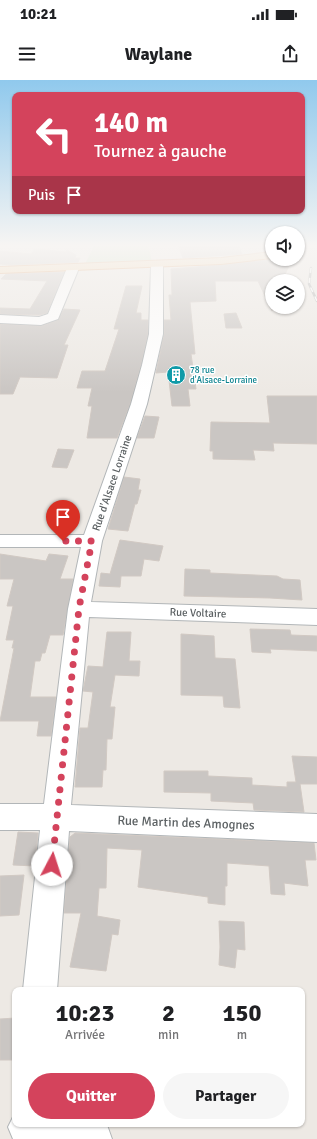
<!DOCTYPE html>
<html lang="fr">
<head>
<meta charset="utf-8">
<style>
	:root { --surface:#fff; --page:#f6f6f6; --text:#202124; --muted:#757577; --accent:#d4435c }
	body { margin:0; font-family:Signika,sans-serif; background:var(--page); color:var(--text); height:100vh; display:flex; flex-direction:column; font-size:15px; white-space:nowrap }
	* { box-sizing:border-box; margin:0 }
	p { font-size:13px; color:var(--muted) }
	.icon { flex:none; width:22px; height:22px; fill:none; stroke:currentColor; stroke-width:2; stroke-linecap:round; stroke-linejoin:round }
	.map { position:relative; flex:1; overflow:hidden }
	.sheet { position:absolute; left:12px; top:907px; width:293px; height:140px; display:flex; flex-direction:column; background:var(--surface); border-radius:8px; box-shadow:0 1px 3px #0004 }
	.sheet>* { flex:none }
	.banner { position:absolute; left:12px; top:12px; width:293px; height:122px; border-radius:8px; box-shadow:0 1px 3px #0004; background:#d4435c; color:#fff; overflow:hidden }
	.fabs { position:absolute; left:265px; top:146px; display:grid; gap:8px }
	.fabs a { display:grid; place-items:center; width:40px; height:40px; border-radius:50%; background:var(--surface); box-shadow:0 1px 3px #0004; font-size:20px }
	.pin { position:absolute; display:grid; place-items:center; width:34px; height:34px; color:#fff; margin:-41px -17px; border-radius:50% 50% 50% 0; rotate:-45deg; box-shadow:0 0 4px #0007 }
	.pin .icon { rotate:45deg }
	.me { position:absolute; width:44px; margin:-22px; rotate:5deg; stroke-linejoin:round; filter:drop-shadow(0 0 3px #0008) }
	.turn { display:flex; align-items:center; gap:14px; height:84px; padding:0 16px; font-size:18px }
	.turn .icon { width:52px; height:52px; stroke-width:2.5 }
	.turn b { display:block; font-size:28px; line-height:34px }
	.then { display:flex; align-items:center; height:38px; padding:0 16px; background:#0003; gap:8px; font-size:15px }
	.eta { display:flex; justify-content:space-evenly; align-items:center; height:68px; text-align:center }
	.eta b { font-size:24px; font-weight:700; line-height:28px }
	.button { display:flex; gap:8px; margin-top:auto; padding:8px 16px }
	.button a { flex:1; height:46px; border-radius:24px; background:var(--accent); color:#fff; font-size:16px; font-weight:700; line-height:46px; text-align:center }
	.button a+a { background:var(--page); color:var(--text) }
	.status { display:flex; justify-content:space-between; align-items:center; height:28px; padding:0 20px; background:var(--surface); direction:ltr }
	.status svg { height:11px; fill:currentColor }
	header { display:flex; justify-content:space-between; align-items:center; height:52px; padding:0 16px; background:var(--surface); font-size:18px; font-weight:700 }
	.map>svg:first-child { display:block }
	.green { fill:#cbe2c4 }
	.building { fill:#cac6c3; stroke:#d1c9c3 }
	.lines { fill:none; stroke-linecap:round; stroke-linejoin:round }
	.minor-casing { stroke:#b2b6b8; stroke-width:2 }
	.major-casing { stroke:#e0a16a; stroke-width:2 }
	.minor { fill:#fff; fill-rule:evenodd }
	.major { fill:#f5d9b1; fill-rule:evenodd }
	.rail-casing { stroke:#b0b1b1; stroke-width:2.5 }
	.rail { stroke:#fff; stroke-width:1.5; stroke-dasharray:5; stroke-linecap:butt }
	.route { stroke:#d4435c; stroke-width:7; stroke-dasharray:0 12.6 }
	.labels { text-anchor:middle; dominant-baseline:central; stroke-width:3; stroke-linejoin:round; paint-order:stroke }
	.far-culture-label { font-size:9px; fill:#0d838f; stroke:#fff; text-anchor:start }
	.street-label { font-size:11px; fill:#5c6163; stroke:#fff }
	.near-street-label { font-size:13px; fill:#5c6163; stroke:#fff }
</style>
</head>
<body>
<div class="status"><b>10:21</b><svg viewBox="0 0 49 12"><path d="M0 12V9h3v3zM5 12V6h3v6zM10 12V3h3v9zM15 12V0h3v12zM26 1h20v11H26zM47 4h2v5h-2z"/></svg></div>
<header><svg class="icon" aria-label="menu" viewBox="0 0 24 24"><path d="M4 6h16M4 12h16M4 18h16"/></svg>Waylane<svg class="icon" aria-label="share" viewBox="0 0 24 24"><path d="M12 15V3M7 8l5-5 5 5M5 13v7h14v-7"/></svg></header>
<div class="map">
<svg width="317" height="1059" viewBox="0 0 317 1059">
	<rect width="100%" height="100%" fill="#ede9e4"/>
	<path class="green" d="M 95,164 L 148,164 L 152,182 L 85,184 Z"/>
	<path class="building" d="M 178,165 L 238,165 L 242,174 L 183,178 Z
		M 35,169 L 66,172 L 67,170 L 76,175 L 75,178 L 80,178 L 78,182 L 11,185 L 0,184 L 0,171 L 31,174 Z
		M 277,179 L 292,179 L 282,201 L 272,201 L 272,231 L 258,201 L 215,201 L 216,221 L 190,222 L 195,274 L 191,274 L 196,309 L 188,309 L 190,326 L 172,326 L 168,292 L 156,293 L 164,254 L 164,240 L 171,240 L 169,215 L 172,215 L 171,189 L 221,185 Z
		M 64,192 L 47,233 L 39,235 L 0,234 L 0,228 L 30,229 L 47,201 L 1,199 L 6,194 Z
		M 126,206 L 142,206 L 136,233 L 141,233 L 141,240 L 148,240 L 148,254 L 141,285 L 130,324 L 117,358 L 87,358 L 92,326 L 88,326 L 92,308 L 77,308 L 82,291 L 105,291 L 119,249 L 114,249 Z
		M 64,229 L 80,230 L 64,265 L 68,265 L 57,298 L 20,297 L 13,314 L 0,314 L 0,244 L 42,246 L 58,240 Z
		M 236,233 L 242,248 L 226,248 L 224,234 Z
		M 267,316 L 317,316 L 317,364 L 273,363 L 274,371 L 253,370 L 255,380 L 213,379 L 213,371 L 210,371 L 211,342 L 270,343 Z
		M 145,336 L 159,337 L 154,358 L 137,358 Z
		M 58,369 L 74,370 L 67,388 L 52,387 Z
		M 124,397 L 140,399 L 138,410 L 141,410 L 137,424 L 135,424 L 128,451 L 108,449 Z
		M 120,460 L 163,466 L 159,481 L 144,479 L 141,496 L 121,496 L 120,507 L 99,506 L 101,493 L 110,494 Z
		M 0,474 L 46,481 L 49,474 L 68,476 L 60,499 L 73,499 L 63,555 L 50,555 L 45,573 L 42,573 L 40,581 L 35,581 L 30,617 L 56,617 L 51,656 L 37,656 L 39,641 L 0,641 L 14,568 L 12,568 L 14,560 L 6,560 L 13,526 L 7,526 L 14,499 L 0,499 Z
		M 185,489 L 210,490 L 210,493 L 277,496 L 283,499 L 300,500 L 302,520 L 270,518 L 184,516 Z
		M 250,549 L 290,550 L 291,555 L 317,556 L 317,571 L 270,569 L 271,573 L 252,572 Z
		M 107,552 L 131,552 L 129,581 L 140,581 L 139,596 L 115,595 L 110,627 L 115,627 L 112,659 L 107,659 L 106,690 L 103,690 L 102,707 L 75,707 L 80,648 L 88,648 L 93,612 L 83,611 L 88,586 L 103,587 Z
		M 181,554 L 214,556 L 215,578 L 235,579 L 240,628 L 224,627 L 223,616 L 181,615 Z
		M 292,676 L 317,677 L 317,704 L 300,704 L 304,732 L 254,730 L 253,723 L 211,721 L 211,713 L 164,712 L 164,691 L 208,691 L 208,696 L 252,698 L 252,705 L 287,707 L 287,702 L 296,702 Z
		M 18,752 L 38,753 L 35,786 L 13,785 Z
		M 75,753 L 314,763 L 316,780 L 305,780 L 308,806 L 284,803 L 285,815 L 271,814 L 269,786 L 227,783 L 227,806 L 225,806 L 225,825 L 208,823 L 208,817 L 138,807 L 142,770 L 107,768 L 106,808 L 99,808 L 97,836 L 120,840 L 118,855 L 112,854 L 106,891 L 70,887 L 81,833 L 64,833 L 70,757 Z
		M 24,795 L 19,835 L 0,836 L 0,796 Z
		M 219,841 L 244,842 L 245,870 L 237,869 L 235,888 L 219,885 L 220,867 Z
		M 15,938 L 15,980 L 0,980 L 0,939 Z"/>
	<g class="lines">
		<defs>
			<path id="minor" d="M 157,181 L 161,182 L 163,184 L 163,254 L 156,285 L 147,324 L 102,461 L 91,522 L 317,529 L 317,545 L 89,537 L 71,725 L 317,734 L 317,762 L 69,751 L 57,910 L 23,910 L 40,750 L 0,750 L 0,724 L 44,724 L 68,529 L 81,467 L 0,467 L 0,455 L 84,455 L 131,324 L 142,285 L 149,254 L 151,184 L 153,182 Z
				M 73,185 L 77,186 L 79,188 L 58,239 L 41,245 L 0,243 L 0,235 L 39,237 L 48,234 L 67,188 L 69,186 Z
				M 15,1033 L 15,1044 L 103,1044 L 107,1045 L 112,1059 L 13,1059 L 8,1047 Z"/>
			<path id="major" d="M 272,172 L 272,178 L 221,184 L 0,193 L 0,187 L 221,178 Z"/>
		</defs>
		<use href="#minor" class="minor-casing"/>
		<use href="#major" class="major-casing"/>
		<use href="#minor" class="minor"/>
		<use href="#major" class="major"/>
		<defs>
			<path id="rail" d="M 311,188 L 309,204 L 317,221"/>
		</defs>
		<use href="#rail" class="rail-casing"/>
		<use href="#rail" class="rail"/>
	</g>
	<linearGradient id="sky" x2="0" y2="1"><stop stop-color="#90c9ed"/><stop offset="0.53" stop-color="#f7f5f3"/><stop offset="1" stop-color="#f7f5f3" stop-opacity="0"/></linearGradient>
	<rect width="317" height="312" fill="url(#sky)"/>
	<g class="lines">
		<path class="route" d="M 52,785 L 79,528 L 92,461 L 63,461"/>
	</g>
	<defs>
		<symbol id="building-disc" viewBox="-11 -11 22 22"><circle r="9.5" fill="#0f9aa8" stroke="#fff"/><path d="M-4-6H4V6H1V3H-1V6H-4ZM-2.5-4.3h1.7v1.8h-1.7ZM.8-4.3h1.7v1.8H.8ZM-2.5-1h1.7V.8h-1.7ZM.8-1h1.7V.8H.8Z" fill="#fff"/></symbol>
	</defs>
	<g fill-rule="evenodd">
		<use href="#building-disc" x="165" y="284" width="22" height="22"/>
	</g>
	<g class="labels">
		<g class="far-culture-label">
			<text x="190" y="290">78 rue<tspan x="190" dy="10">d'Alsace-Lorraine</tspan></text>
		</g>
		<g class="street-label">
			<text transform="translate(112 403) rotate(-71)">Rue d'Alsace Lorraine</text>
			<text transform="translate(198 533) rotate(2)">Rue Voltaire</text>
		</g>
		<g class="near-street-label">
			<text transform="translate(186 743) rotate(2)">Rue Martin des Amognes</text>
		</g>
	</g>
</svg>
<div class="fabs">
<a><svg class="icon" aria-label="sound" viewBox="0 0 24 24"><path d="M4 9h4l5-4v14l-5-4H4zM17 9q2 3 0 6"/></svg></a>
<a><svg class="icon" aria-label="layers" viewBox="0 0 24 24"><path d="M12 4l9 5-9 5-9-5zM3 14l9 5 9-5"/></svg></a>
</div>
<div class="pin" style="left:63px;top:461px;background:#d93025"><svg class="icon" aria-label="arrive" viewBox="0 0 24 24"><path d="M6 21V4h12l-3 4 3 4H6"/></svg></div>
<svg class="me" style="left:52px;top:785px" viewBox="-20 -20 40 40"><circle r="19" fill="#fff"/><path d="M0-13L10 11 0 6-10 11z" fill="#d4435c"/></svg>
<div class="banner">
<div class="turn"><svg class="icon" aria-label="left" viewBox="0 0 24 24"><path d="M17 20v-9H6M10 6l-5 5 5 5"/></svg><div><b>140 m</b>Tournez à gauche</div></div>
<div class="then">Puis<svg class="icon" aria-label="arrive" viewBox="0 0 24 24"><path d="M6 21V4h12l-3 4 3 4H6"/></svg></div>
</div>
<section class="sheet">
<div class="eta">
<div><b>10:23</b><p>Arrivée</p></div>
<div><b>2</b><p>min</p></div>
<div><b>150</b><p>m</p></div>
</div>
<div class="button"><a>Quitter</a><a>Partager</a></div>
</section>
</div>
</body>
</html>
